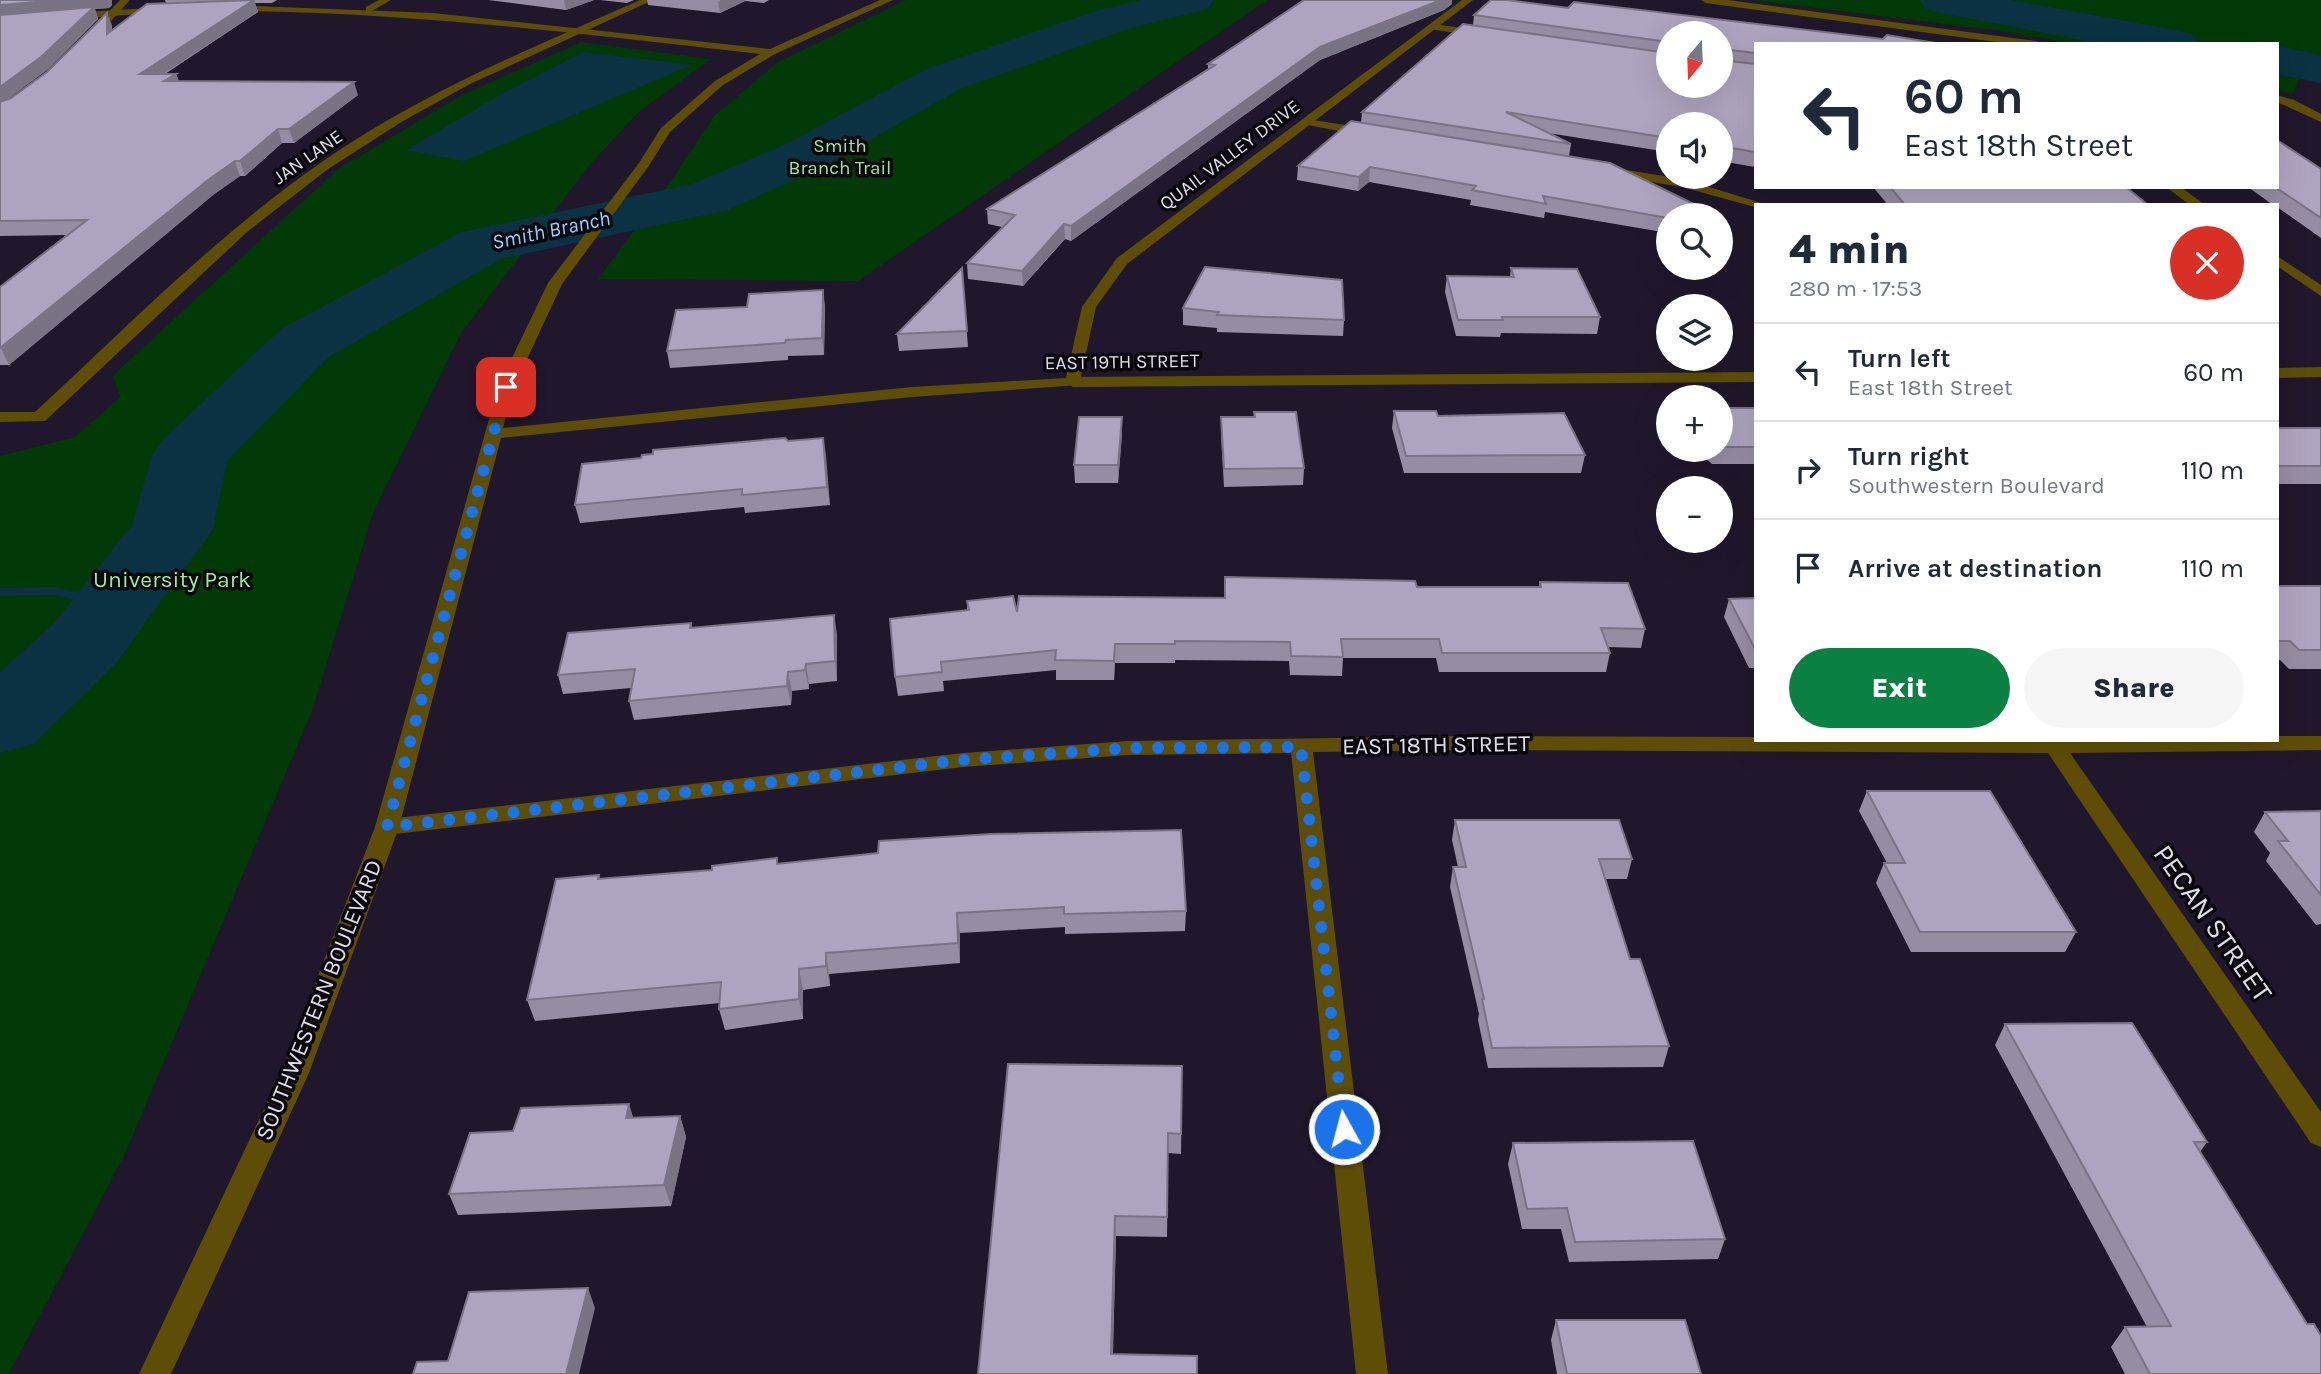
<!DOCTYPE html>
<html lang="en">
<head>
<meta charset="utf-8">
<style>
	:root { --surface:#fff; --page:#f6f6f7; --text:#1f2937; --muted:#747a83; --line:#e0e1e3; --accent:#0b8043 }
	body { margin:0; font-family:Karla,sans-serif; background:var(--page); color:var(--text); height:100vh; display:flex; flex-direction:column; font-size:26px; white-space:nowrap }
	* { box-sizing:border-box; margin:0 }
	p { font-size:23px; color:var(--muted) }
	.icon { flex:none; width:38px; height:38px; fill:none; stroke:currentColor; stroke-width:2; stroke-linecap:round; stroke-linejoin:round }
	.map { position:relative; flex:1; overflow:hidden }
	.panel { position:absolute; left:1754px; top:203px; width:525px; height:539px; display:flex; flex-direction:column; background:var(--surface); border-radius:0px; box-shadow:0 7px 28px #0002 }
	.panel>* { flex:none }
	.hud { position:absolute; left:1754px; top:42px; width:525px; height:147px; border-radius:0px; box-shadow:0 7px 28px #0002; background:#fff; color:var(--text); overflow:hidden }
	.needle { width:46px; rotate:199deg }
	.buttons { position:absolute; left:1656px; top:21px; display:grid; gap:14px }
	.buttons a { display:grid; place-items:center; width:77px; height:77px; border-radius:50%; background:var(--surface); box-shadow:0 7px 28px #0002; font-size:35px }
	.pin { position:absolute; display:grid; place-items:center; width:60px; height:60px; color:#fff; margin:-30px; border-radius:14px; box-shadow:0 4px 10px #0006 }
	.me { position:absolute; width:77px; margin:-38px; rotate:353deg; stroke-linejoin:round; filter:drop-shadow(0 0 5px #0008) }
	.turn { display:flex; align-items:center; gap:24px; height:147px; padding:0 35px; font-size:32px }
	.turn .icon { width:91px; height:91px; stroke-width:2.5 }
	.turn b { display:block; font-size:49px; line-height:60px }
	.round { display:grid; place-items:center; flex:none; width:74px; height:74px; border-radius:37px; background:var(--page) }
	.summary { display:flex; align-items:center; justify-content:space-between; height:119px; padding:0 35px }
	h1 { font-size:42px; font-weight:800; line-height:52px }
	.button { display:flex; gap:14px; margin-top:auto; padding:14px 35px }
	.button a { flex:1; height:80px; border-radius:42px; background:var(--accent); color:#fff; font-size:28px; font-weight:800; line-height:80px; text-align:center }
	.button a+a { background:var(--page); color:var(--text) }
	ul { padding:0; list-style:none }
	li { display:flex; align-items:center; gap:21px; height:98px; padding:0 35px; border-top:2px solid var(--line) }
	li div { flex:1 }
	li b { display:block; font-size:26px }
	li em { font-style:normal }
	.map>svg:first-child { display:block }
	.green { fill:#013907 }
	.water { fill:#0a3242 }
	.lines { fill:none; stroke-linecap:round; stroke-linejoin:round }
	.stream { fill:#0a3242; fill-rule:evenodd }
	.river { fill:#0a3242; fill-rule:evenodd }
	.minor { fill:#5e4e05; fill-rule:evenodd }
	.tertiary { fill:#5e4e05; fill-rule:evenodd }
	.wall { fill:#968da4; fill-rule:evenodd }
	.shaded-wall { fill:#7a7386 }
	.building { fill:#aea4bf; stroke:#7a7386; stroke-width:2 }
	.route { stroke:#1a73e8; stroke-width:12; stroke-dasharray:0 21.6 }
	.labels { text-anchor:middle; dominant-baseline:central; stroke-width:7; stroke-linejoin:round; paint-order:stroke }
	.far-park-label { font-size:19px; fill:#90f191; stroke:#08050d }
	.far-street-label { font-size:19px; fill:#e2ddeb; stroke:#08050d }
	.far-water-label { font-size:21px; font-style:italic; fill:#87d8ff; stroke:#08050d }
	.park-label { font-size:23px; fill:#90f191; stroke:#08050d }
	.street-label { font-size:23px; fill:#e2ddeb; stroke:#08050d }
	.near-street-label { font-size:28px; fill:#e2ddeb; stroke:#08050d }
</style>
</head>
<body>
<div class="map">
<svg width="2321" height="1374" viewBox="0 0 2321 1374">
	<rect width="100%" height="100%" fill="#20172c"/>
	<path class="green" d="M 906,0 L 1267,0 L 858,281 L 598,279 L 668,185 L 714,116 L 778,62 Z
		M 1753,0 L 2321,0 L 2321,78 L 2302,75 L 2292,94 L 2277,90 L 2277,44 L 2076,44 L 2001,31 Z
		M 581,42 L 711,59 L 640,111 L 592,162 L 461,333 L 373,513 L 312,711 L 124,1156 L 9,1374 L 0,1374 L 0,456 L 75,437 L 120,397 L 113,375 L 338,169 L 462,95 Z"/>
	<path class="water" d="M 583,52 L 692,65 L 464,161 L 406,150 L 503,93 Z"/>
	<g class="lines">
		<path class="stream" d="M 54,587 L 121,601 L 123,604 L 116,608 L 54,595 L 0,596 L 0,588 Z"/>
		<path class="river" d="M 1140,0 L 1214,0 L 1208,9 L 1131,28 L 960,89 L 824,166 L 728,210 L 501,259 L 329,357 L 227,461 L 213,529 L 118,661 L 34,744 L 0,753 L 0,672 L 54,623 L 132,525 L 152,455 L 163,439 L 281,329 L 461,232 L 692,184 L 786,144 L 926,69 L 1099,10 Z
			M 1920,0 L 2011,0 L 2176,30 L 2192,34 L 2199,44 L 2103,44 L 1941,13 L 1926,9 Z
			M 2277,46 L 2321,55 L 2321,83 L 2277,74 Z"/>
		<path class="minor" d="M 120,0 L 130,0 L 101,32 L 93,32 L 93,28 Z
			M 379,0 L 391,0 L 372,11 L 366,11 L 366,7 Z
			M 640,0 L 653,0 L 470,84 L 403,121 L 328,169 L 247,232 L 45,421 L 0,422 L 0,412 L 35,412 C 127,327 216,236 319,164 C 418,94 530,49 640,0 Z
			M 1701,0 L 1728,0 L 2036,41 L 2041,44 L 2011,44 L 1706,3 Z
			M 1433,24 L 1485,31 L 1490,34 L 1485,37 L 1429,29 L 1428,27 Z
			M 2277,95 L 2294,100 L 2321,114 L 2321,122 L 2277,102 Z
			M 1306,119 L 1372,129 L 1378,133 L 1372,137 L 1302,124 L 1302,120 Z
			M 1607,167 L 1683,179 L 1768,205 L 1755,205 L 1755,207 L 1682,187 L 1603,174 L 1601,171 Z
			M 2166,187 L 2181,187 L 2205,205 L 2190,205 Z
			M 2277,256 L 2321,285 L 2321,296 L 2277,266 Z
			M 2321,367 L 2321,377 L 2277,378 L 2277,368 Z
			M 1755,372 L 1755,382 L 1073,387 L 1065,382 L 1073,377 Z
			M 1464,736 L 1755,737 L 1755,740 L 2277,740 L 2277,736 L 2321,736 L 2321,750 L 2070,753 L 2321,1112 L 2321,1147 L 2311,1143 L 2048,753 L 1464,750 L 1313,752 L 1388,1374 L 1356,1374 L 1291,753 L 1128,755 L 963,767 L 387,835 L 379,833 L 375,827 L 379,821 L 387,819 L 963,753 L 1128,741 Z"/>
		<path class="tertiary" d="M 880,0 L 893,0 L 775,54 L 723,85 L 670,132 L 648,167 L 562,284 L 514,387 L 503,428 L 912,387 L 1066,378 L 1082,307 L 1117,258 L 1462,0 L 1473,0 L 1127,264 L 1096,307 L 1079,385 L 912,397 L 501,438 L 399,827 L 309,1073 L 171,1374 L 139,1374 L 281,1073 L 375,827 L 498,387 L 548,283 L 639,163 L 661,128 L 715,81 L 760,54 C 584,34 408,12 230,11 L 225,8 L 230,5 L 433,13 L 770,49 Z
			M 166,7 L 171,10 L 169,12 L 69,19 L 64,16 L 69,13 Z"/>
	</g>
	<path class="wall" d="M 0,0 L 112,5 L 109,8 L 95,9 L 98,19 L 47,70 L 7,99 L 11,98 L 112,25 L 112,30 L 166,3 L 165,0 L 277,0 L 272,3 L 255,3 L 258,12 L 165,74 L 176,74 L 179,81 L 358,95 L 294,143 L 282,143 L 245,176 L 240,176 L 213,195 L 9,365 L 0,365 L 0,287 L 67,235 L 0,236 Z
		M 488,0 L 594,0 L 566,10 Z
		M 600,0 L 634,0 L 627,3 Z
		M 647,0 L 769,0 L 764,3 L 745,1 L 720,13 L 648,5 Z
		M 1452,4 L 1444,10 L 1320,60 L 1071,241 L 1065,239 L 1023,286 L 968,279 L 967,263 L 1002,227 L 988,224 L 987,209 L 1208,69 L 1208,64 Z
		M 1568,8 L 1883,39 L 1942,44 L 1755,44 L 1755,167 L 1720,161 L 1720,124 L 1668,124 L 1668,152 L 1548,133 L 1571,144 L 1569,156 L 1668,215 L 1668,233 L 1545,212 L 1544,218 L 1470,205 L 1471,200 L 1369,182 L 1358,191 L 1297,180 L 1298,166 L 1361,123 L 1362,112 L 1473,25 L 1474,15 ZM 1668,33 L 1720,86 L 1668,86 Z
		M 2321,169 L 2321,238 L 2277,207 L 2277,205 L 2273,205 L 2248,187 L 2277,187 Z
		M 1873,187 L 2126,187 L 2148,205 L 1888,205 Z
		M 962,268 L 968,347 L 899,351 L 897,334 Z
		M 1511,268 L 1600,317 L 1597,334 L 1501,333 L 1500,337 L 1456,336 L 1445,292 L 1447,276 L 1510,277 Z
		M 825,305 L 824,355 L 788,356 L 788,360 L 670,368 L 667,351 Z
		M 1183,308 L 1344,320 L 1343,336 L 1217,332 L 1217,328 L 1183,325 Z
		M 1720,408 L 1755,408 L 1755,464 L 1712,464 L 1696,450 L 1720,450 Z
		M 1394,411 L 1438,416 L 1585,455 L 1581,473 L 1404,473 L 1392,428 Z
		M 1254,412 L 1304,468 L 1303,485 L 1224,487 L 1221,435 L 1221,417 L 1254,417 Z
		M 1122,417 L 1122,434 L 1118,483 L 1075,483 L 1074,465 Z
		M 2277,428 L 2321,428 L 2321,484 L 2277,484 Z
		M 823,438 L 830,505 L 745,513 L 744,507 L 580,523 L 575,505 L 641,458 Z
		M 1225,577 L 1417,587 L 1539,587 L 1540,582 L 1645,629 L 1641,648 L 1608,647 L 1610,653 L 1606,672 L 1439,672 L 1436,658 L 1343,658 L 1342,676 L 1290,675 L 1289,661 L 1175,660 L 1175,663 L 1115,663 L 1114,680 L 1056,680 L 1056,670 L 943,681 L 944,691 L 898,696 L 895,677 L 967,610 L 967,601 L 1017,612 L 1224,598 Z
		M 2277,586 L 2321,586 L 2321,669 L 2289,669 L 2280,660 L 2277,660 Z
		M 1755,598 L 1755,668 L 1749,668 L 1724,617 L 1729,599 Z
		M 691,623 L 692,628 L 837,634 L 837,681 L 809,684 L 809,689 L 792,691 L 791,705 L 634,720 L 629,701 L 631,688 L 563,694 L 558,675 Z
		M 1867,791 L 2076,932 L 2065,952 L 1911,952 L 1876,883 L 1884,863 L 1887,863 L 1859,811 Z
		M 2321,811 L 2321,924 L 2316,925 L 2266,861 L 2270,853 L 2254,832 L 2265,812 Z
		M 1455,820 L 1632,859 L 1627,879 L 1605,879 L 1630,959 L 1669,1046 L 1663,1067 L 1488,1068 L 1478,1020 L 1479,1014 L 1450,887 L 1453,867 L 1458,867 L 1452,840 Z
		M 777,858 L 778,864 L 1186,911 L 1185,931 L 1065,934 L 1065,927 L 960,933 L 960,963 L 829,974 L 830,986 L 803,990 L 803,1019 L 725,1030 L 719,1009 L 720,1003 L 535,1021 L 527,1000 L 599,875 L 600,879 L 712,870 Z
		M 2005,1024 L 2207,1142 L 2200,1152 L 2321,1374 L 2125,1374 L 2111,1347 L 2125,1327 L 2147,1327 L 1995,1045 Z
		M 1182,1066 L 1181,1154 L 1168,1153 L 1167,1237 L 1116,1236 L 1113,1354 L 978,1374 Z
		M 629,1104 L 633,1118 L 680,1116 L 686,1137 L 671,1206 L 458,1215 L 449,1194 L 513,1131 Z
		M 1513,1143 L 1725,1239 L 1718,1259 L 1569,1262 L 1561,1229 L 1522,1229 L 1508,1164 Z
		M 1556,1320 L 1701,1374 L 1557,1374 L 1551,1340 Z"/>
	<path class="shaded-wall" d="M 59,0 L 112,0 L 112,5 L 109,8 L 95,9 L 98,19 L 47,70 L 0,105 L 0,5 Z
		M 254,0 L 258,12 L 145,86 L 140,74 Z
		M 564,0 L 594,0 L 566,10 Z
		M 721,0 L 745,0 L 745,1 L 720,13 L 718,2 Z
		M 1441,0 L 1452,0 L 1452,4 L 1444,10 L 1320,60 L 1071,241 L 1071,226 L 1320,47 Z
		M 107,13 L 112,25 L 112,46 L 107,34 Z
		M 176,74 L 181,87 L 164,81 Z
		M 354,82 L 358,95 L 294,143 L 289,129 Z
		M 278,129 L 282,143 L 245,176 L 240,161 Z
		M 235,161 L 240,176 L 213,195 L 9,365 L 1,348 L 208,180 Z
		M 1370,167 L 1369,182 L 1358,191 L 1359,177 Z
		M 1064,224 L 1065,239 L 1023,286 L 1022,271 Z
		M 823,290 L 825,305 L 824,355 L 822,338 Z
		M 1122,417 L 1122,434 L 1118,483 L 1118,465 Z
		M 823,438 L 826,455 L 830,505 L 827,487 Z
		M 834,615 L 837,634 L 837,681 L 835,661 Z
		M 1115,644 L 1115,663 L 1114,680 L 1114,661 Z
		M 806,664 L 809,684 L 809,689 L 805,670 Z
		M 788,672 L 792,691 L 791,705 L 787,686 Z
		M 957,913 L 960,933 L 960,963 L 958,943 Z
		M 826,953 L 829,974 L 830,986 L 826,966 Z
		M 799,969 L 803,990 L 803,1019 L 799,999 Z
		M 629,1104 L 635,1124 L 626,1118 Z
		M 680,1116 L 686,1137 L 671,1206 L 664,1185 Z
		M 1115,1216 L 1116,1236 L 1112,1374 L 1111,1354 Z
		M 588,1288 L 595,1308 L 579,1374 L 566,1374 Z"/>
	<path class="building" d="M 0,0 L 59,0 L 0,5 Z
		M 254,0 L 140,74 L 176,74 L 164,81 L 354,82 L 289,129 L 278,129 L 240,161 L 235,161 L 208,180 L 0,348 L 0,287 L 87,220 L 0,221 L 0,102 L 11,98 L 47,72 L 107,13 L 107,34 L 147,4 Z
		M 1304,0 L 1441,0 L 1320,47 L 1071,226 L 1064,224 L 1022,271 L 967,263 L 1015,215 L 987,209 L 1215,65 L 1208,64 Z
		M 1491,0 L 1507,0 L 1568,8 L 1574,2 L 1883,39 L 1887,35 L 1942,44 L 1755,44 L 1755,53 L 1723,49 L 1720,51 L 1720,33 L 1668,33 L 1668,42 L 1474,15 Z
		M 94,7 L 41,57 L 0,87 L 0,15 Z
		M 1463,24 L 1668,53 L 1668,86 L 1720,86 L 1720,52 L 1722,60 L 1755,64 L 1755,152 L 1720,146 L 1720,124 L 1668,124 L 1668,138 L 1506,112 L 1571,144 L 1362,112 Z
		M 1351,121 L 1610,163 L 1716,215 L 1668,215 L 1668,218 L 1543,196 L 1546,204 L 1472,190 L 1476,186 L 1370,167 L 1359,177 L 1298,166 Z
		M 2277,140 L 2321,169 L 2321,218 L 2275,187 L 2277,187 Z
		M 1890,187 L 2126,187 L 2148,205 L 1905,205 Z
		M 1205,267 L 1342,280 L 1344,320 L 1217,315 L 1219,312 L 1183,308 Z
		M 962,268 L 967,331 L 897,334 Z
		M 1511,268 L 1577,269 L 1600,317 L 1502,317 L 1503,320 L 1458,320 L 1447,276 L 1514,277 Z
		M 823,290 L 822,338 L 786,340 L 785,343 L 667,351 L 676,310 L 747,307 L 749,294 Z
		M 1720,408 L 1755,408 L 1755,447 L 1720,447 Z
		M 1394,411 L 1436,411 L 1438,416 L 1564,413 L 1585,455 L 1406,456 Z
		M 1254,412 L 1296,412 L 1304,468 L 1224,469 L 1221,417 L 1255,417 Z
		M 1079,417 L 1122,417 L 1118,465 L 1074,465 Z
		M 2277,428 L 2321,428 L 2321,466 L 2277,466 Z
		M 785,438 L 788,441 L 823,438 L 827,487 L 742,495 L 742,489 L 575,505 L 582,464 L 641,458 L 642,455 L 653,454 L 653,450 Z
		M 1225,577 L 1415,581 L 1417,587 L 1541,587 L 1540,582 L 1628,583 L 1645,629 L 1601,628 L 1610,653 L 1442,653 L 1439,639 L 1341,639 L 1343,657 L 1291,656 L 1290,642 L 1175,641 L 1175,644 L 1115,644 L 1114,661 L 1055,660 L 1056,650 L 941,662 L 942,672 L 895,677 L 890,619 L 969,610 L 967,601 L 1013,596 L 1017,612 L 1019,596 L 1225,598 Z
		M 2277,586 L 2321,586 L 2321,650 L 2299,650 L 2290,641 L 2277,641 Z
		M 1755,598 L 1755,649 L 1729,599 Z
		M 834,615 L 835,661 L 806,664 L 805,670 L 788,672 L 787,686 L 629,701 L 635,669 L 558,675 L 568,633 L 691,623 L 690,628 Z
		M 1867,791 L 1990,791 L 2076,932 L 1920,932 L 1884,863 L 1905,863 Z
		M 2321,811 L 2321,895 L 2278,841 L 2288,841 L 2265,812 Z
		M 1455,820 L 1619,820 L 1632,859 L 1599,859 L 1630,959 L 1640,959 L 1669,1046 L 1492,1048 L 1482,999 L 1484,999 L 1453,867 L 1466,867 Z
		M 1181,830 L 1186,911 L 1064,914 L 1064,907 L 957,913 L 958,943 L 826,953 L 826,966 L 799,969 L 799,999 L 719,1009 L 721,982 L 527,1000 L 556,879 L 599,875 L 598,879 L 712,870 L 712,866 L 777,858 L 777,864 L 878,853 L 879,841 L 991,834 Z
		M 2132,1023 L 2207,1142 L 2194,1142 L 2307,1324 L 2314,1324 L 2321,1336 L 2321,1374 L 2150,1374 L 2125,1327 L 2171,1326 L 2005,1024 Z
		M 1008,1064 L 1182,1066 L 1181,1134 L 1168,1133 L 1167,1217 L 1115,1216 L 1111,1354 L 1197,1356 L 1197,1374 L 978,1374 Z
		M 629,1104 L 626,1118 L 680,1116 L 664,1185 L 449,1194 L 470,1133 L 513,1131 L 521,1108 Z
		M 1693,1141 L 1725,1239 L 1575,1242 L 1567,1208 L 1527,1209 L 1513,1143 Z
		M 588,1288 L 566,1374 L 413,1374 L 417,1362 L 448,1361 L 469,1292 Z
		M 1556,1320 L 1685,1320 L 1701,1374 L 1567,1374 Z"/>
	<g class="lines">
		<path class="route" d="M 506,387 L 387,827 L 963,760 L 1128,748 L 1301,747 L 1344,1129"/>
	</g>
	<g class="labels">
		<g class="far-park-label">
			<text x="840" y="146">Smith<tspan x="840" dy="22">Branch Trail</tspan></text>
		</g>
		<g class="far-street-label">
			<text transform="translate(1230 155) rotate(-37)">QUAIL VALLEY DRIVE</text>
			<text transform="translate(308 157) rotate(-35)">JAN LANE</text>
			<text transform="translate(1122 362) rotate(-1)">EAST 19TH STREET</text>
		</g>
		<g class="far-water-label">
			<text transform="translate(551 230) rotate(-12)">Smith Branch</text>
		</g>
		<g class="park-label">
			<text x="172" y="579">University Park</text>
		</g>
		<g class="street-label">
			<text transform="translate(1436 745) rotate(-1)">EAST 18TH STREET</text>
			<text transform="translate(319 1000) rotate(-68)">SOUTHWESTERN BOULEVARD</text>
		</g>
		<g class="near-street-label">
			<text transform="translate(2213 923) rotate(55)">PECAN STREET</text>
		</g>
	</g>
</svg>
<div class="buttons">
<a><svg class="needle" viewBox="-14 -14 28 28"><path d="M0-13l5 13h-10z" fill="#e53935"/><path d="M0 13l5-13h-10z" fill="#747a83"/></svg></a>
<a><svg class="icon" aria-label="sound" viewBox="0 0 24 24"><path d="M4 9h4l5-4v14l-5-4H4zM17 9q2 3 0 6"/></svg></a>
<a><svg class="icon" aria-label="search" viewBox="0 0 24 24"><circle cx="10" cy="10" r="6"/><path d="M15 15l6 6"/></svg></a>
<a><svg class="icon" aria-label="layers" viewBox="0 0 24 24"><path d="M12 4l9 5-9 5-9-5zM3 14l9 5 9-5"/></svg></a>
<a>+</a>
<a>−</a>
</div>
<div class="pin" style="left:506px;top:387px;background:#d93025"><svg class="icon" aria-label="arrive" viewBox="0 0 24 24"><path d="M6 21V4h12l-3 4 3 4H6"/></svg></div>
<svg class="me" style="left:1344px;top:1129px" viewBox="-20 -20 40 40"><circle r="17" fill="#1a73e8" stroke="#fff" stroke-width="3"/><path d="M0-11L8 9 0 5-8 9z" fill="#fff"/></svg>
<div class="hud">
<div class="turn"><svg class="icon" aria-label="left" viewBox="0 0 24 24"><path d="M17 20v-9H6M10 6l-5 5 5 5"/></svg><div><b>60 m</b>East 18th Street</div></div>
</div>
<section class="panel">
<div class="summary"><div><h1>4 min</h1><p>280 m · 17:53</p></div><a class="round" style="background:#d93025;color:#fff"><svg class="icon" aria-label="close" viewBox="0 0 24 24"><path d="M6 6l12 12M18 6L6 18"/></svg></a></div>
<ul>
<li><svg class="icon" aria-label="left" viewBox="0 0 24 24"><path d="M17 20v-9H6M10 6l-5 5 5 5"/></svg><div><b>Turn left</b><p>East 18th Street</p></div><em>60 m</em></li>
<li><svg class="icon" aria-label="right" viewBox="0 0 24 24"><path d="M7 20v-9h11M14 6l5 5-5 5"/></svg><div><b>Turn right</b><p>Southwestern Boulevard</p></div><em>110 m</em></li>
<li><svg class="icon" aria-label="arrive" viewBox="0 0 24 24"><path d="M6 21V4h12l-3 4 3 4H6"/></svg><div><b>Arrive at destination</b></div><em>110 m</em></li>
</ul>
<div class="button"><a>Exit</a><a>Share</a></div>
</section>
</div>
</body>
</html>
